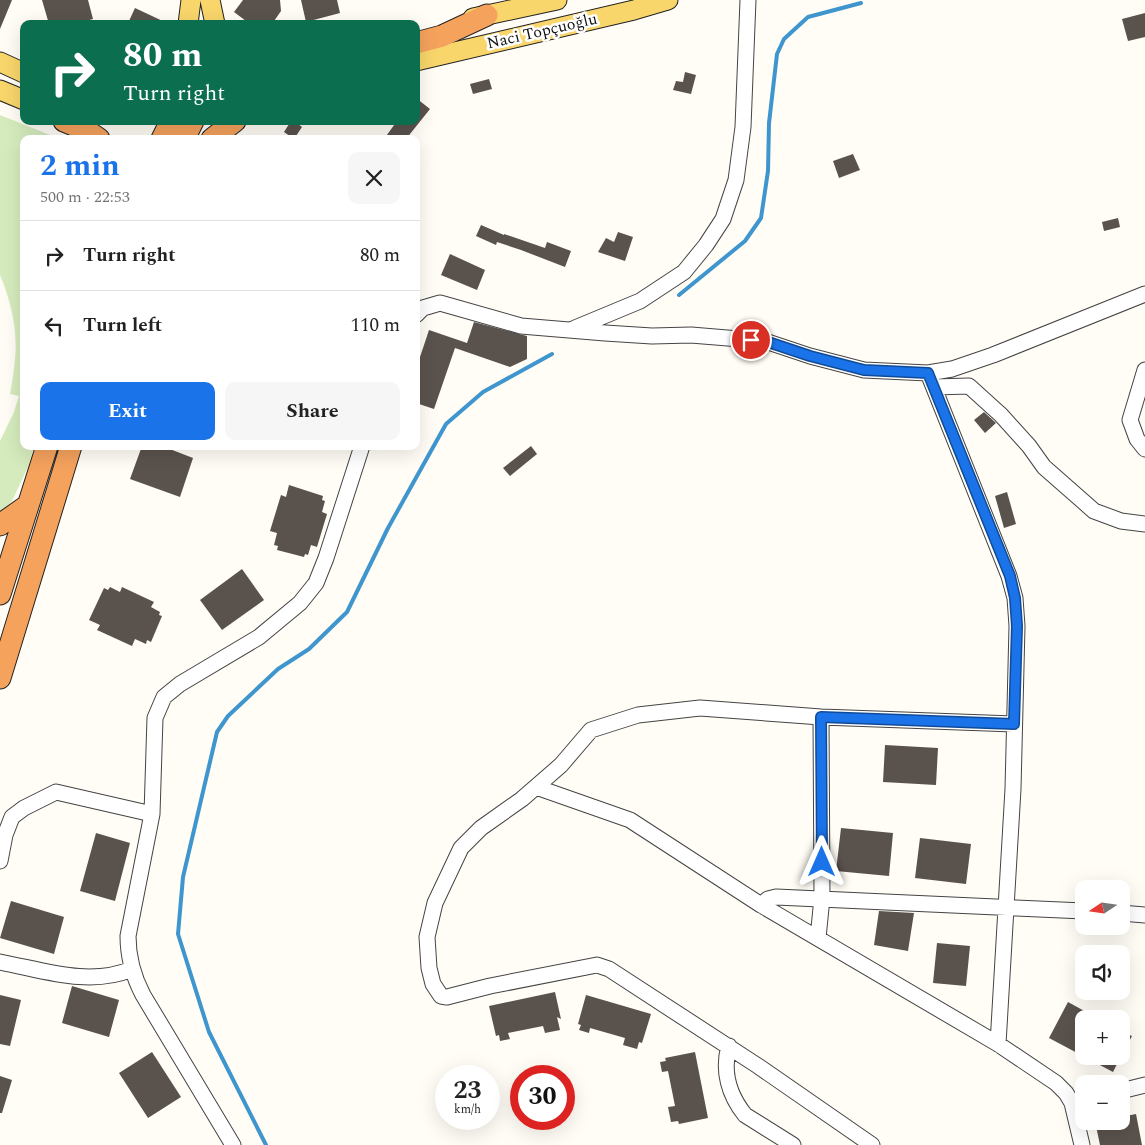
<!DOCTYPE html>
<html lang="en">
<head>
<meta charset="utf-8">
<style>
	:root { --surface:#fff; --page:#f6f6f6; --text:#222; --muted:#767676; --line:#e0e0e0; --accent:#1a73e8 }
	body { margin:0; font-family:Spectral,serif; background:var(--page); color:var(--text); height:100vh; display:flex; flex-direction:column; font-size:19px; white-space:nowrap }
	* { box-sizing:border-box; margin:0 }
	p { font-size:16px; color:var(--muted) }
	.icon { flex:none; width:28px; height:28px; fill:none; stroke:currentColor; stroke-width:2; stroke-linecap:round; stroke-linejoin:round }
	.map { position:relative; flex:1; overflow:hidden }
	.drawer { position:absolute; left:20px; top:135px; width:400px; height:315px; display:flex; flex-direction:column; background:var(--surface); border-radius:10px; box-shadow:0 5px 20px #0002 }
	.drawer>* { flex:none }
	.guide { position:absolute; left:20px; top:20px; width:400px; height:105px; border-radius:10px; box-shadow:0 5px 20px #0002; background:#0b6e4f; color:#fff; overflow:hidden }
	.needle { width:32px; rotate:257deg }
	.controls { position:absolute; left:1075px; top:880px; display:grid; gap:10px }
	.controls a { display:grid; place-items:center; width:55px; height:55px; border-radius:10px; background:var(--surface); box-shadow:0 5px 20px #0002; font-size:25px }
	.speed { position:absolute; left:435px; top:1065px; display:flex; gap:10px; font-size:25px; font-weight:700; text-align:center }
	.speed>* { display:grid; place-content:center; width:65px; height:65px; border-radius:50%; background:var(--surface); box-shadow:0 5px 20px #0002; line-height:1 }
	.speed small { font-size:12px; font-weight:400 }
	.speed .limit { border:8px solid #d22; background:#fff; color:#111 }
	.pin { position:absolute; display:grid; place-items:center; width:42px; height:42px; color:#fff; margin:-21px; border:2px solid #fff; border-radius:50%; box-shadow:0 1px 5px #0007 }
	.me { position:absolute; width:55px; margin:-28px; rotate:0deg; stroke-linejoin:round; filter:drop-shadow(0 0 4px #0008) }
	.turn { display:flex; align-items:center; gap:18px; height:105px; padding:0 20px; font-size:22px }
	.turn .icon { width:65px; height:65px; stroke-width:2.5 }
	.turn b { display:block; font-size:35px; line-height:42px }
	.round { display:grid; place-items:center; flex:none; width:52px; height:52px; border-radius:10px; background:var(--page) }
	.overview { display:flex; align-items:center; justify-content:space-between; height:85px; padding:0 20px }
	h1 { font-size:30px; font-weight:700; line-height:38px; color:var(--accent) }
	.button { display:flex; gap:10px; margin-top:auto; padding:10px 20px }
	.button a { flex:1; height:58px; border-radius:10px; background:var(--accent); color:#fff; font-size:20px; font-weight:700; line-height:58px; text-align:center }
	.button a+a { background:var(--page); color:var(--text) }
	ul { padding:0; list-style:none }
	li { display:flex; align-items:center; gap:15px; height:70px; padding:0 20px; border-top:1px solid var(--line) }
	li div { flex:1 }
	li b { display:block; font-size:19px }
	li em { font-style:normal }
	.map>svg:first-child { display:block }
	.green { fill:#d5ebbd }
	.lines { fill:none; stroke-linecap:round; stroke-linejoin:round }
	.stream { stroke:#3f96cf; stroke-width:4 }
	.building { fill:#5a524d }
	.minor-casing { stroke:#444; stroke-width:17 }
	.major-casing { stroke:#222; stroke-width:21 }
	.highway-casing { stroke:#222; stroke-width:23 }
	.minor { stroke:#fff; stroke-width:15 }
	.major { stroke:#f9d66b; stroke-width:19 }
	.highway { stroke:#f5a25d; stroke-width:21 }
	.route-casing { stroke:#114b97; stroke-width:12 }
	.route { stroke:#1a73e8; stroke-width:9 }
	.labels { text-anchor:middle; dominant-baseline:central; stroke-width:5; stroke-linejoin:round; paint-order:stroke }
	.street-label { font-size:16px; fill:#111; stroke:#fff }
</style>
</head>
<body>
<div class="map">
<svg width="1145" height="1145" viewBox="0 0 1145 1145">
	<rect width="100%" height="100%" fill="#fffdf5"/>
	<path class="green" d="M 0,115 L 60,139 L 24,139 L 24,446 L 34,446 L 29,465 L 12,501 L 0,513 L 0,441 L 14,412 L 19,396 L 10,394 C 12,383 14,371 15,359 C 18,331 11,301 0,275 Z"/>
	<g class="lines">
		<path class="stream" d="M 679,295 L 745,241 L 761,218 L 768,171 L 769,123 L 777,54 L 784,39 L 808,17 L 861,3
			M 266,1145 L 209,1032 L 178,934 L 183,877 L 217,732 L 228,716 L 278,669 L 309,649 L 347,612 L 388,528 L 446,424 L 483,392 L 552,354"/>
	</g>
	<path class="building" d="M 0,0 L 12,0 L 0,29 Z
		M 42,0 L 88,0 L 93,19 L 75,24 L 49,24 Z
		M 243,0 L 280,0 L 281,11 L 272,24 L 250,24 L 234,12 Z
		M 301,0 L 337,0 L 340,13 L 306,22 Z
		M 135,8 L 169,24 L 134,24 L 129,21 Z
		M 1145,13 L 1145,37 L 1128,41 L 1122,19 Z
		M 685,72 L 696,75 L 691,94 L 673,90 L 676,81 L 683,82 Z
		M 489,79 L 492,89 L 473,94 L 470,84 Z
		M 416,98 L 430,109 L 406,139 L 384,139 L 397,121 L 416,121 Z
		M 291,121 L 294,121 L 302,127 L 294,139 L 284,132 Z
		M 853,154 L 860,170 L 839,178 L 833,161 Z
		M 1118,218 L 1120,227 L 1104,231 L 1102,222 Z
		M 481,225 L 504,235 L 504,234 L 545,248 L 547,242 L 571,251 L 565,267 L 521,250 L 497,242 L 496,245 L 476,236 Z
		M 618,232 L 633,237 L 625,261 L 598,252 L 606,238 L 614,242 Z
		M 450,254 L 485,270 L 477,290 L 441,275 Z
		M 474,322 L 527,336 L 527,359 L 510,367 L 455,348 L 434,409 L 416,403 L 416,369 L 429,330 L 467,343 Z
		M 984,412 L 996,423 L 985,433 L 974,420 Z
		M 142,446 L 162,446 L 193,458 L 180,497 L 130,479 Z
		M 531,446 L 537,454 L 510,476 L 503,468 Z
		M 289,485 L 323,496 L 322,500 L 325,501 L 322,512 L 327,514 L 317,547 L 311,545 L 308,555 L 305,554 L 304,557 L 277,550 L 278,546 L 274,545 L 277,533 L 270,531 L 281,495 L 286,497 Z
		M 1007,492 L 1016,524 L 1004,528 L 995,496 Z
		M 242,569 L 264,600 L 222,630 L 200,600 Z
		M 110,587 L 120,592 L 122,587 L 154,602 L 151,607 L 160,612 L 159,615 L 162,616 L 151,642 L 147,640 L 146,644 L 135,639 L 132,646 L 97,630 L 100,625 L 89,620 L 104,588 L 108,590 Z
		M 885,745 L 938,748 L 936,785 L 883,782 Z
		M 841,828 L 893,833 L 889,876 L 836,871 Z
		M 96,833 L 130,843 L 115,901 L 80,891 Z
		M 920,838 L 971,844 L 966,884 L 915,878 Z
		M 11,901 L 64,917 L 54,954 L 0,938 Z
		M 879,911 L 914,913 L 908,951 L 874,945 Z
		M 937,943 L 970,946 L 966,986 L 933,983 Z
		M 72,986 L 119,1000 L 109,1037 L 62,1023 Z
		M 555,992 L 561,1019 L 557,1017 L 560,1030 L 545,1033 L 543,1026 L 508,1033 L 510,1039 L 500,1041 L 499,1035 L 496,1036 L 489,1006 Z
		M 0,995 L 21,1000 L 10,1046 L 0,1044 Z
		M 586,995 L 651,1014 L 642,1043 L 639,1042 L 637,1049 L 623,1045 L 625,1038 L 590,1028 L 589,1033 L 579,1030 L 581,1025 L 578,1024 Z
		M 1068,1002 L 1099,1019 L 1084,1019 L 1084,1056 L 1121,1056 L 1113,1072 L 1049,1038 Z
		M 1121,1031 L 1132,1036 L 1121,1056 Z
		M 152,1052 L 181,1097 L 148,1118 L 119,1073 Z
		M 695,1052 L 708,1118 L 679,1124 L 678,1121 L 671,1122 L 668,1107 L 675,1106 L 668,1071 L 662,1072 L 660,1062 L 666,1061 L 665,1058 Z
		M 0,1076 L 12,1080 L 2,1113 L 0,1113 Z
		M 1136,1114 L 1142,1145 L 1100,1145 L 1095,1121 L 1121,1121 L 1121,1117 Z"/>
	<g class="lines">
		<defs>
			<path id="minor" d="M 416,315 L 423,308 L 440,303 L 521,326 L 605,333 L 652,336 L 691,335 L 765,341 L 810,356 L 864,370 L 928,373 L 952,369 L 993,355 L 1145,294
				M 575,328 L 640,301 L 684,272 L 706,245 L 723,219 L 736,180 L 743,127 L 748,0
				M 1145,370 L 1130,420 L 1137,439 L 1145,449
				M 928,373 L 1009,576 L 1015,598 L 1017,626 L 1013,789 L 998,1044
				M 934,387 L 969,386 L 1001,415 L 1029,446 L 1044,467 L 1094,511 L 1121,521 L 1145,524
				M 536,787 L 630,820 L 761,905 L 998,1044 L 1056,1083 L 1066,1093 L 1072,1103 L 1082,1145
				M 152,814 L 155,718 L 164,697 L 180,684 L 259,637 L 300,603 L 316,583 L 326,558 L 362,446
				M 0,861 L 5,835 L 12,817 L 24,808 L 56,792 L 152,814 L 128,936 C 128,958 133,976 143,995 L 233,1145
				M 761,905 L 768,899 L 776,897 L 1084,911
				M 1121,913 L 1145,915
				M 818,938 L 822,898 L 821,717
				M 0,962 C 43,970 89,987 132,969
				M 729,1046 C 722,1071 729,1095 745,1115 L 793,1145
				M 1121,1091 L 1145,1085
				M 872,1145 L 758,1066 L 609,969 L 597,965 L 490,986 L 447,997 L 441,996 L 433,984 L 429,968 L 427,937 L 435,903 L 461,848 L 481,828 L 522,799 L 561,765 L 591,730 L 638,715 L 700,708 L 821,717 L 1014,724"/>
			<path id="major" d="M 210,0 L 215,24
				M 473,18 L 557,0
				M 188,24 L 191,0
				M 416,61 L 634,10 L 668,0
				M 0,62 L 24,73
				M 0,90 L 24,100"/>
			<path id="highway" d="M 416,43 L 442,36 L 487,15
				M 64,121 L 86,130 L 99,139
				M 162,139 L 171,121
				M 184,139 L 193,121
				M 212,139 L 235,121
				M 0,525 L 28,505
				M 0,594 L 47,446
				M 0,678 L 71,446"/>
		</defs>
		<use href="#minor" class="minor-casing"/>
		<use href="#major" class="major-casing"/>
		<use href="#highway" class="highway-casing"/>
		<use href="#minor" class="minor"/>
		<use href="#major" class="major"/>
		<use href="#highway" class="highway"/>
	</g>
	<g class="lines">
		<defs>
			<path id="route" d="M 751,340 L 765,341 L 810,356 L 864,370 L 928,373 L 1010,576 L 1015,598 L 1017,626 L 1014,724 L 821,717 L 822,862"/>
		</defs>
		<use href="#route" class="route-casing"/>
		<use href="#route" class="route"/>
	</g>
	<g class="labels">
		<g class="street-label">
			<text transform="translate(542 31) rotate(-13)">Naci Topçuoğlu</text>
		</g>
	</g>
</svg>
<div class="controls">
<a><svg class="needle" viewBox="-14 -14 28 28"><path d="M0-13l5 13h-10z" fill="#e53935"/><path d="M0 13l5-13h-10z" fill="#767676"/></svg></a>
<a><svg class="icon" aria-label="sound" viewBox="0 0 24 24"><path d="M4 9h4l5-4v14l-5-4H4zM17 9q2 3 0 6"/></svg></a>
<a>+</a>
<a>−</a>
</div>
<div class="speed"><div>23<small>km/h</small></div><div class="limit">30</div></div>
<div class="pin" style="left:751px;top:340px;background:#d93025"><svg class="icon" aria-label="arrive" viewBox="0 0 24 24"><path d="M6 21V4h12l-3 4 3 4H6"/></svg></div>
<svg class="me" style="left:822px;top:862px" viewBox="-20 -20 40 40"><path d="M0-17L14 15 0 8-14 15z" fill="#1a73e8" stroke="#fff" stroke-width="4"/></svg>
<div class="guide">
<div class="turn"><svg class="icon" aria-label="right" viewBox="0 0 24 24"><path d="M7 20v-9h11M14 6l5 5-5 5"/></svg><div><b>80 m</b>Turn right</div></div>
</div>
<section class="drawer">
<div class="overview"><div><h1>2 min</h1><p>500 m · 22:53</p></div><a class="round"><svg class="icon" aria-label="close" viewBox="0 0 24 24"><path d="M6 6l12 12M18 6L6 18"/></svg></a></div>
<ul>
<li><svg class="icon" aria-label="right" viewBox="0 0 24 24"><path d="M7 20v-9h11M14 6l5 5-5 5"/></svg><div><b>Turn right</b></div><em>80 m</em></li>
<li><svg class="icon" aria-label="left" viewBox="0 0 24 24"><path d="M17 20v-9H6M10 6l-5 5 5 5"/></svg><div><b>Turn left</b></div><em>110 m</em></li>
</ul>
<div class="button"><a>Exit</a><a>Share</a></div>
</section>
</div>
</body>
</html>
